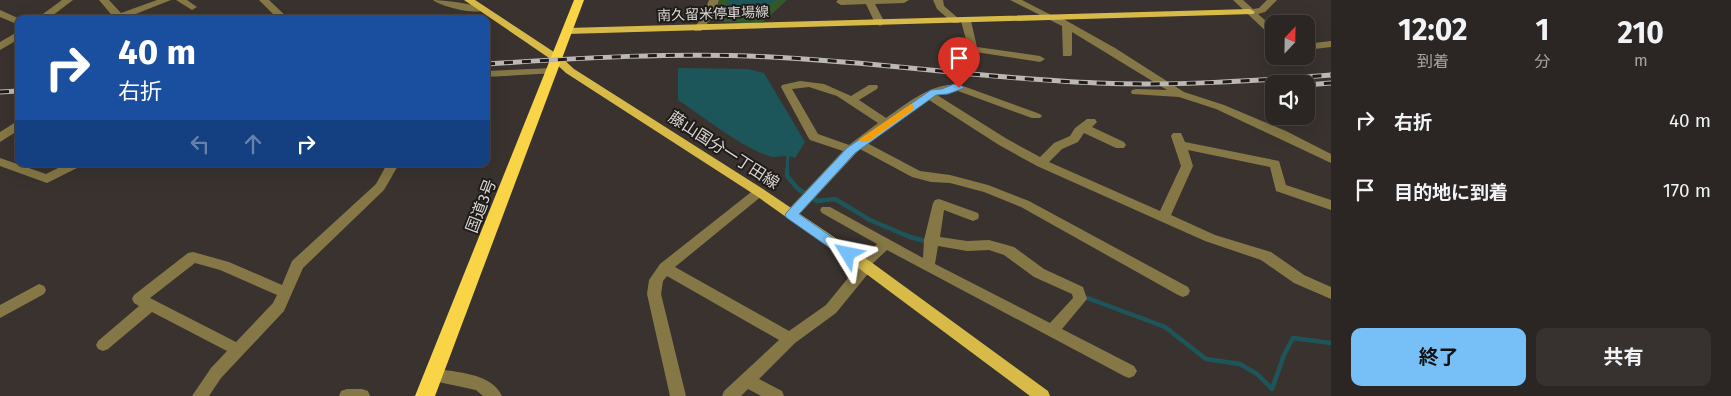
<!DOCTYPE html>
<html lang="ja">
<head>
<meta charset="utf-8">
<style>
	:root { --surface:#2b2623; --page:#373230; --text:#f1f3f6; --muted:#a6a5a6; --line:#474341; --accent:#76c0f7 }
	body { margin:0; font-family:"Fira Sans","Noto Sans JP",sans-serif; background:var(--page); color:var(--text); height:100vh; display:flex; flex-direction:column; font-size:19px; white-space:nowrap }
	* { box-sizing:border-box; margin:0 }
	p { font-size:16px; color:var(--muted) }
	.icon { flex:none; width:28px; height:28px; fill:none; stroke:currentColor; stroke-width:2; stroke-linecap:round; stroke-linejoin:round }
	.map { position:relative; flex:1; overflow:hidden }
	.drawer { display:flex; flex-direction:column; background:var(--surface); width:400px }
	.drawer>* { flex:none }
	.guide { position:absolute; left:15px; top:15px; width:475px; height:152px; border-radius:10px; box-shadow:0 5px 20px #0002,0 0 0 1px var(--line); background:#1a4fa0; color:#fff; overflow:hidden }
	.needle { width:32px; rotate:22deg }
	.fabs { position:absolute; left:1265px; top:15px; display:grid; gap:10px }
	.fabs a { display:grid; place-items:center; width:50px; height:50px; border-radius:10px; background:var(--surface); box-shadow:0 5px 20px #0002,0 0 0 1px var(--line); font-size:25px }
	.pin { position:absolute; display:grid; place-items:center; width:42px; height:42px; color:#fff; margin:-51px -21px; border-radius:50% 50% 50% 0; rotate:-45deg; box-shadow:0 0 5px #0007 }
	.pin .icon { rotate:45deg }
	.me { position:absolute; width:55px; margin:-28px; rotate:305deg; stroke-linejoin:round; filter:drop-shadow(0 0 4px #0008) }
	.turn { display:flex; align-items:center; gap:18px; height:105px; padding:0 20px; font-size:22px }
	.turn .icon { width:65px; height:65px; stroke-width:2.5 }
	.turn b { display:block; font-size:35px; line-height:42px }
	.lanes { display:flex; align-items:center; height:48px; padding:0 20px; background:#0003; justify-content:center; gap:25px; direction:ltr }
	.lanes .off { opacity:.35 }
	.eta { display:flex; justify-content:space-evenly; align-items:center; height:85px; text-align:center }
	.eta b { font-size:30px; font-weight:700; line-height:35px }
	.primary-button { display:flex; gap:10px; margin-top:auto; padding:10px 20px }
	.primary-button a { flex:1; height:58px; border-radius:10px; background:var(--accent); color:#111; font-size:20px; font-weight:700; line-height:58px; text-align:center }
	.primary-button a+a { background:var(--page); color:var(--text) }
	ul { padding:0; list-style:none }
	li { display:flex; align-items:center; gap:15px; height:70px; padding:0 20px }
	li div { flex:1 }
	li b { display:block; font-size:19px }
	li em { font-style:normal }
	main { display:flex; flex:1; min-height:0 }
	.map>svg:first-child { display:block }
	.green { fill:#345827 }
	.water { fill:#1d565a }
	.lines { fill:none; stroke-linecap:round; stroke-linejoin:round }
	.stream-far1 { stroke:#1d565a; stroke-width:3 }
	.stream { stroke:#1d565a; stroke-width:4.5 }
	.minor { fill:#867846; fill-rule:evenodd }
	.major { fill:#d8ba49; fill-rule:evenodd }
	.highway { fill:#f8d446; fill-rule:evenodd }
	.rail-casing { stroke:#bdb8b6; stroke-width:5 }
	.rail { stroke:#1e1b19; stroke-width:3; stroke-dasharray:9; stroke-linecap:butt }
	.route { fill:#76c0f7; stroke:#4d7da1 }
	.slow { fill:#f59e0b }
	.labels { text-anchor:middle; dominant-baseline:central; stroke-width:4; stroke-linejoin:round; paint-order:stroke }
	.far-street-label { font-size:14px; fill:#dad6d4; stroke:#1e1b19 }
	.street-label { font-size:16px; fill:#dad6d4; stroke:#1e1b19 }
</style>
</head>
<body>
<main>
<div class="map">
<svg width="1331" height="396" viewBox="0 0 1331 396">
	<rect width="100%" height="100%" fill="#39322f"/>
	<path class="green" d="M 716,0 L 787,0 L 761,24 L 707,21 Z"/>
	<path class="water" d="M 730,0 L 777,0 C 757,10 741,25 721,8 Z
		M 678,68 L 748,69 L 764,73 L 805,142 L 795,158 C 785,153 777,159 769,156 C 739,146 704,117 678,100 Z"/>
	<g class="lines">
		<path class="stream-far1" d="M 787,172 L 788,154"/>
		<path class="stream" d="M 787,170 L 787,176 L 798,189 L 817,201 L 835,199 L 870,220 L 910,237 L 929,242
			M 1082,296 L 1165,327 L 1206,359 L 1240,364 L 1257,374 L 1272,389 L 1284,355 L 1293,338 L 1331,343"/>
		<path class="minor" d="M 62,0 L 73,0 L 48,19 L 36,19 Z
			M 99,0 L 109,0 L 121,13 L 157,0 L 171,0 L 123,19 L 115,19 Z
			M 176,0 L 187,0 L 197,7 L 192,10 Z
			M 259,0 L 269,0 L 289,19 L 278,19 Z
			M 433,0 C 442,0 482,5 487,9 C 478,16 442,7 433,0 Z
			M 709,0 L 719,0 L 713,16 L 701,31 L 695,31 L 693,29 L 703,16 Z
			M 838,0 L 909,0 L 904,3 L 875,4 L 885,23 L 880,26 L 875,23 L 866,4 L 841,5 L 836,2 Z
			M 933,0 L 943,0 L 944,6 L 959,19 L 959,23 L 953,23 L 937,9 Z
			M 1010,0 L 1022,0 L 1053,16 L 1058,16 L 1115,48 L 1184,92 L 1224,105 L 1286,131 L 1331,154 L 1331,163 L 1216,109 L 1179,97 L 1132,94 L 1131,92 L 1132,90 L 1136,89 L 1167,90 L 1072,32 L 1072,54 L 1071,56 L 1063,56 L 1062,26 Z
			M 1233,0 L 1243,0 L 1253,9 L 1259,8 L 1267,0 L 1277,0 L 1265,12 L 1258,14 L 1274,28 L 1274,37 L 1271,36 Z
			M 0,10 L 20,19 L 19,25 L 0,17 Z
			M 966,18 L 971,21 L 977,47 L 1040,56 L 1045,59 L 1040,62 L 969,51 L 961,21 Z
			M 19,31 L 19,39 L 0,50 L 0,42 Z
			M 1331,41 L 1331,47 L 1306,50 L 1306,44 Z
			M 552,68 L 556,69 L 557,71 L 556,73 L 486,77 L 486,71 Z
			M 800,81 L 824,84 L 851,96 L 869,85 L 877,85 L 878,87 L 877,89 L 859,100 L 886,118 C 907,104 935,79 963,86 L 1040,114 L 1042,116 L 1040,118 L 1032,118 L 958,91 L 937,95 L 1007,139 L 1040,157 L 1054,143 L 1070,136 L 1075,128 L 1087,119 L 1095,119 L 1097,122 L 1092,127 L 1124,142 L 1126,145 L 1124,148 L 1116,148 L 1084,133 L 1078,142 L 1062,149 L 1049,162 L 1160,211 L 1181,166 L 1171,136 L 1173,133 L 1181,133 L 1185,142 L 1279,161 L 1286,185 L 1331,200 L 1331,210 L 1276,191 L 1270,167 L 1188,150 L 1193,166 L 1171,215 L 1215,235 L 1271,252 L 1304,275 L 1331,287 L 1331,299 L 1294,283 L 1261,260 L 1205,241 L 1037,166 L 999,145 L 929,100 L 867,143 L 920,171 L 950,175 L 988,185 L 1029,201 L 1188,287 L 1190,291 L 1188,295 L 1183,297 L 1178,295 L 1021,207 L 984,192 L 950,183 L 931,182 L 912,177 L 860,149 L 796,218 L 786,218 L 785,215 L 786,212 L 843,151 L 810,140 L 808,137 L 781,87 L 782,85 ZM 809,87 L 837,96 L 878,123 L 849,145 L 818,134 L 792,89 Z
			M 19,120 L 19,130 L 0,142 L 0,132 Z
			M 0,158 L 46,174 L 66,164 L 81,164 L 79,167 L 47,183 L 0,166 Z
			M 387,164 L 399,164 L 384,190 L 303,268 L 284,311 L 221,378 L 209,396 L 192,396 L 211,368 L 227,351 L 152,312 L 108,349 L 103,351 L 98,349 L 96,345 L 98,341 L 139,306 L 134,303 L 132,299 L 134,295 L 188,253 L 193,252 L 229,262 L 282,285 L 292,261 L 376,184 ZM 195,263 L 220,270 L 277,295 L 273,303 L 236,342 L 150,298 Z
			M 759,188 L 763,189 L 765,192 L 763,195 L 675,267 L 789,331 L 826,305 L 857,267 L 855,264 L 877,244 L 822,213 L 820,210 L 822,207 L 830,207 L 923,258 L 924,240 L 933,203 L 935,200 L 939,199 L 978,213 L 979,216 L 978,219 L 973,221 L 944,210 L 940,237 L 967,241 L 989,240 L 1014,247 L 1044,269 L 1083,287 L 1087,299 L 1062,329 L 1134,366 L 1137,371 L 1134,376 L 1129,378 L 1124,376 L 887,250 L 872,264 L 873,266 L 871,270 L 836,313 L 795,343 L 759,379 L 782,391 L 784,396 L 761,396 L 748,389 L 741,396 L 722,396 L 724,391 L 779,340 L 667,276 L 663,281 L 661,294 L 686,396 L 670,396 L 647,294 L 649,280 L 660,264 L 755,189 ZM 938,246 L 967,251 L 989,250 L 1004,255 L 1034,277 L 1072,294 L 1073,298 L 1050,323 L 935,264 Z
			M 39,284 L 44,286 L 46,290 L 44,294 L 0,318 L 0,305 Z
			M 434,368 C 456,373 491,372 502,396 L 483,396 L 476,390 L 429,380 L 426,375 L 429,370 Z
			M 347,389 L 362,389 L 368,391 L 370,396 L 339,396 L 341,391 Z"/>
		<path class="major" d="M 464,0 L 475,0 L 560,56 L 574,69 L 763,189 L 871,262 L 1048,391 L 1050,396 L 1030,396 L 861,270 L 755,195 L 566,73 L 552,60 Z
			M 1250,9 L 1255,12 L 1253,14 L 567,34 L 562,31 L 567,28 Z"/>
		<path class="highway" d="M 574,0 L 584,0 L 435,396 L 415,396 Z"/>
		<defs>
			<path id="rail" d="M 486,64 C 581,58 676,52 771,57 C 880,62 988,79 1097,83 C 1175,86 1253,81 1331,75
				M 1306,85 L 1331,83
				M 0,92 L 19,91"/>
		</defs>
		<use href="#rail" class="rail-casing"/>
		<use href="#rail" class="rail"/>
	</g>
	<path class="route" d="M 954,84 L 962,86 L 964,88 L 948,94 L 936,95 L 855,153 L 799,214 L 852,251 L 854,254 L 852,257 L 843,257 L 787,218 L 785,215 L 787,212 L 847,148 L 931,90 L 942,89 Z"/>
	<path class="slow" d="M 911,104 L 914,105 L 914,109 L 868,142 L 861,142 L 859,140 L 861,138 Z"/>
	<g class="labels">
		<g class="far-street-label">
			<text transform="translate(713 14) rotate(-2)">南久留米停車場線</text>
		</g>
		<g class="street-label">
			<text transform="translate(724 150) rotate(33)">藤山国分一丁田線</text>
			<text transform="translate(481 206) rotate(-69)">国道3号</text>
		</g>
	</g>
</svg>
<div class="fabs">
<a><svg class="needle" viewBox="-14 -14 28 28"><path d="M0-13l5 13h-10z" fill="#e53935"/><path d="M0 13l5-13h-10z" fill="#a6a5a6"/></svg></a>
<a><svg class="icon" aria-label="sound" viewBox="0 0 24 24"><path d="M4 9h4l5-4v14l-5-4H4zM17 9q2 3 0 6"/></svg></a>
</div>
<div class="pin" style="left:959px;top:88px;background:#d93025"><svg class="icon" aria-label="arrive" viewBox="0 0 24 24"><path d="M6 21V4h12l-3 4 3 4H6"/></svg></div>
<svg class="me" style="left:848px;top:254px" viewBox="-20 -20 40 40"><path d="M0-17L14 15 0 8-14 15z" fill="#76c0f7" stroke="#fff" stroke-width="4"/></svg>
<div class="guide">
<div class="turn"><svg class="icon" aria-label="right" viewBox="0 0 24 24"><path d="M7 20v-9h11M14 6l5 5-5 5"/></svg><div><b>40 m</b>右折</div></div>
<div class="lanes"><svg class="icon off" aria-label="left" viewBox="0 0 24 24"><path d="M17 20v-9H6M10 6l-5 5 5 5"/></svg><svg class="icon off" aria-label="ahead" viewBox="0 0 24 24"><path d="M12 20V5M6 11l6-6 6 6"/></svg><svg class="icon" aria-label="right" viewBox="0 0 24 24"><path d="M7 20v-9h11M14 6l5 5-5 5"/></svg></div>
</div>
</div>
<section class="drawer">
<div class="eta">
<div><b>12:02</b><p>到着</p></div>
<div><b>1</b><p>分</p></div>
<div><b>210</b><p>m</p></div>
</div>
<ul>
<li><svg class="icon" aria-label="right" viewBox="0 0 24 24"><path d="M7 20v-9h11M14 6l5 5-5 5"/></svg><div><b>右折</b></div><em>40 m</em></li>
<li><svg class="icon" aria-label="arrive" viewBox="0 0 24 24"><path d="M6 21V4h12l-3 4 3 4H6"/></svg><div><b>目的地に到着</b></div><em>170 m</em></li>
</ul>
<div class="primary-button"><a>終了</a><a>共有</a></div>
</section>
</main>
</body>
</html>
